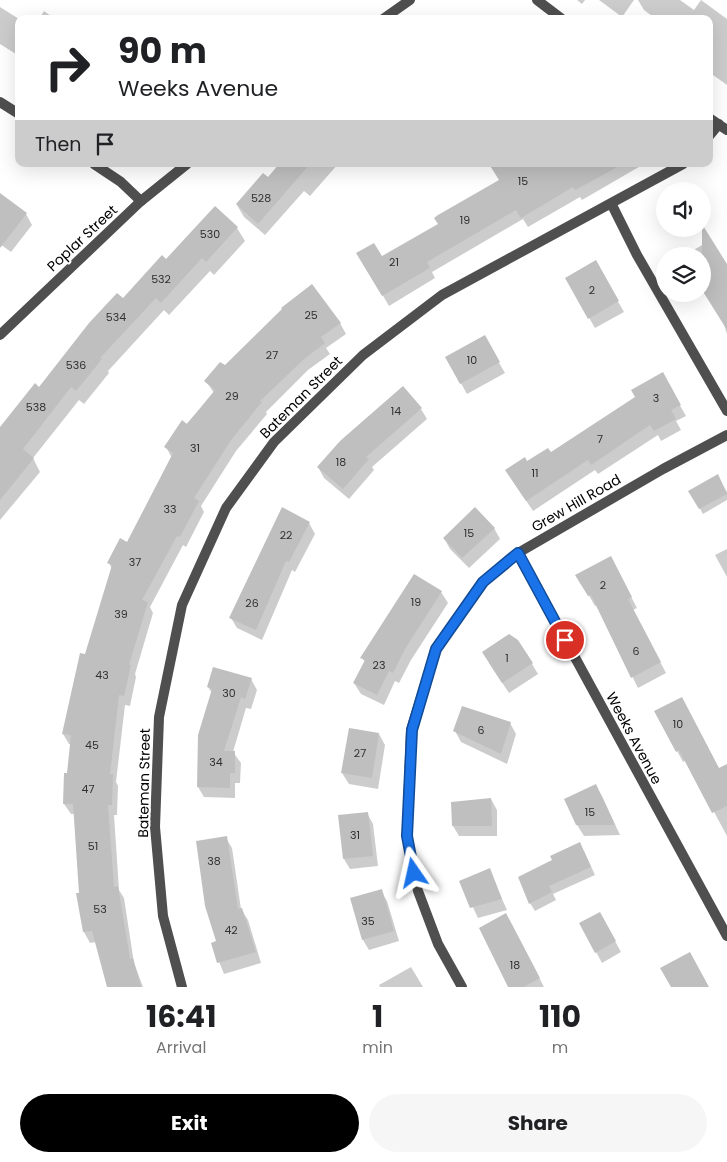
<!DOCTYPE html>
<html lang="en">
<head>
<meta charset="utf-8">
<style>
	:root { --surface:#fff; --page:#f6f6f6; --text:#202124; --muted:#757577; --accent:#000 }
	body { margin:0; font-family:Poppins,sans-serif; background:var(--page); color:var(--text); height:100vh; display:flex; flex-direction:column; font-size:19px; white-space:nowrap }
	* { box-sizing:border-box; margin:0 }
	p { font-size:16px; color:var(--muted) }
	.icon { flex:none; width:28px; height:28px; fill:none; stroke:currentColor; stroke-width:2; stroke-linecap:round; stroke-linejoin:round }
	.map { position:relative; height:987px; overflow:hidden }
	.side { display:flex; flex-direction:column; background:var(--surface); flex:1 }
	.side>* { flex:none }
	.top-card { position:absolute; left:15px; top:15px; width:698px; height:152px; border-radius:10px; box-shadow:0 5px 20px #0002; background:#fff; color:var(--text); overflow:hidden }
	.buttons { position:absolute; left:656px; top:182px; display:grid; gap:10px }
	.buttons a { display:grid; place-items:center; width:55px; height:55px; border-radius:50%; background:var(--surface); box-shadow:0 5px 20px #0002; font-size:25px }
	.pin { position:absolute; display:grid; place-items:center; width:42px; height:42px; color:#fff; margin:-21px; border:2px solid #fff; border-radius:50%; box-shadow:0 1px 5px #0007 }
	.me { position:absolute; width:55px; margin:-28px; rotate:349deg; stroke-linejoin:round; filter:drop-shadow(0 0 4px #0008) }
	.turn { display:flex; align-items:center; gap:18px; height:105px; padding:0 20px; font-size:22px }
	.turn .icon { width:65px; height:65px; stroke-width:2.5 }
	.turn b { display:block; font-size:35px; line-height:42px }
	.then { display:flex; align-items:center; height:48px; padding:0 20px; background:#0003; gap:10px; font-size:19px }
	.eta { display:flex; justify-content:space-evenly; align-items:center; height:85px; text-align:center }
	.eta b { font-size:30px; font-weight:700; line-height:35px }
	.primary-button { display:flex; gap:10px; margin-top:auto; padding:10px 20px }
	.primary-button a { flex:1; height:58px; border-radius:30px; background:var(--accent); color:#fff; font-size:20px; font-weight:700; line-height:58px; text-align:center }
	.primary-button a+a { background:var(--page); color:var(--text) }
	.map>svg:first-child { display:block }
	.shadow { fill:#0003 }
	.building { fill:#bfbfbf }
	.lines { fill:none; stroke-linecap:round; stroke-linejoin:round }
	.minor { stroke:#4f4f4f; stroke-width:10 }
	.tertiary { stroke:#4f4f4f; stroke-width:10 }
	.route-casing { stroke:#114b97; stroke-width:12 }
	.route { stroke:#1a73e8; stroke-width:9 }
	.labels { text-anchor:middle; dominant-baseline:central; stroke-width:4; stroke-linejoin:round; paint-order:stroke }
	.number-label { font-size:11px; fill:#303030 }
	.street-label { font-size:14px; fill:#000; stroke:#fff }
</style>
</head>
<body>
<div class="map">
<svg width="727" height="987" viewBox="0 0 727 987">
	<rect width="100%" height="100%" fill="#fff"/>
	<path class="shadow" d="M 577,0 L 585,0 L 582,4 Z
		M 599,0 L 634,0 L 622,17 Z
		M 638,0 L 680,0 L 694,10 L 701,0 L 727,19 L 727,85 L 713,75 L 709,81 L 709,19 L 656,19 L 644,10 Z
		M 0,7 L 19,19 L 19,56 L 0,44 Z
		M 44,11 L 55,19 L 39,19 Z
		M 281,164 L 338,164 L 310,196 L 304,191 L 265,235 L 244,217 L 237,205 L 268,179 Z
		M 368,164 L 375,164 L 371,167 Z
		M 491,164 L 644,164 L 582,200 L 580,197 L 528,227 L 523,219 L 432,272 L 435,278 L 389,306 L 358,253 L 381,258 L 439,224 L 500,180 Z
		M 0,195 L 26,214 L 32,225 L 11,252 L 0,244 Z
		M 215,207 L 237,228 L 245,241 L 214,275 L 210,271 L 169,315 L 164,310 L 108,371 L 109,373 L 84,404 L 79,400 L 33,458 L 40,472 L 0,520 L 0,430 L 123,299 L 166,261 Z
		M 711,240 L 727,266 L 727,334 L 702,256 L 683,256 Z
		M 595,262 L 624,312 L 595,328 L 566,278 Z
		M 340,323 L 346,334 L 326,348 L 330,354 L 308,370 L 266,412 L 267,414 L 236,451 L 201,506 L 204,512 L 186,547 L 183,545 L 150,607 L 153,613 L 135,674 L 136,677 L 130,706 L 125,705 L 116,782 L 118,786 L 117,815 L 114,815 L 119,890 L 124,898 L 134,963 L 143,987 L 108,987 L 96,942 L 90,943 L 84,932 L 77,894 L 80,894 L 75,814 L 71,814 L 64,804 L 72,745 L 69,744 L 63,734 L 112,569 L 109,563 L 127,543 L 172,458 L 166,447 L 214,393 L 206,381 L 225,367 Z
		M 484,337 L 505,373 L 467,394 L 447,358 Z
		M 662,374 L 686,416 L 676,421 L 681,430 L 661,441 L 658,435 L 598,474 L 595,470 L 533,511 L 513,481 L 527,463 L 550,454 L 636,397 Z
		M 421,409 L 427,419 L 372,467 L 374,470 L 349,499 L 324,478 L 318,467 Z
		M 718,476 L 727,492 L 727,500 L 703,514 L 690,491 Z
		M 309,523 L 315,534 L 295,572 L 292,570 L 262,640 L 237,628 L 231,618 Z
		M 494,528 L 500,539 L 469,568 L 450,549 L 444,538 Z
		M 727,549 L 727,577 L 715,555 Z
		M 616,568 L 637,608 L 633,610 L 666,673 L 638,688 L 597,605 L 595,606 L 577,575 Z
		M 415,575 L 441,592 L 448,603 L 411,660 L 399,683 L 395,681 L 384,705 L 361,694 L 354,683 L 365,662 L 362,658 Z
		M 489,663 L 532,664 L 538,674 L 509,693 Z
		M 251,679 L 257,690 L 251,709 L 246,708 L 233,752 L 241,763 L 240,783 L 235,783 L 235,798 L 204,797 L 198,787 L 212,693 L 208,687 Z
		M 656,712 L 719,769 L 727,770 L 727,836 L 686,760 L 683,762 Z
		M 510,723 L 516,734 L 507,764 L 461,742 L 455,731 Z
		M 379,734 L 385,745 L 378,789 L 349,784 L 342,773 Z
		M 596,786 L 602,796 L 620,835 L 584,836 L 577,825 Z
		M 491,799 L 497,810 L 497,836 L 459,836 L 453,826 Z
		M 367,813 L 373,824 L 378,866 L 350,869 L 344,859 Z
		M 226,838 L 232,848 L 241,909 L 248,920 L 261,963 L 224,974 L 212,944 L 217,942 Z
		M 584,851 L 595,875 L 553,894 L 556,900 L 535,911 L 530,903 Z
		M 489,870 L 507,910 L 478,918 L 461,882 Z
		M 381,891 L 387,901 L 399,941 L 369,950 L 363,940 Z
		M 600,914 L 621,952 L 602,963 L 581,924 Z
		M 512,925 L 544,987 L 510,987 Z
		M 411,967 L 423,987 L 380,987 L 379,985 Z"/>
	<path class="building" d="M 279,164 L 310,164 L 258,224 L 236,204 L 263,173 L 268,177 Z
		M 489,164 L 623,164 L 575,190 L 573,187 L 521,218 L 516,210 L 427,262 L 430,268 L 382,296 L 356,253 L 374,243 L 382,256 L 438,224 L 434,218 L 438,215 L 499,180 Z
		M 0,193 L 27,213 L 0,248 Z
		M 215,206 L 238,227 L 206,262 L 202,258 L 161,303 L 156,298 L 100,358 L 102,359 L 76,391 L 71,387 L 23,449 L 34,458 L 0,500 L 0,427 L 35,383 L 39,387 L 89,323 L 117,293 L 123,298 L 162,255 L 166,259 Z
		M 702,224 L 727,264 L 727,330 L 702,290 Z
		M 596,260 L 619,301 L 588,319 L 565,278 Z
		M 312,284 L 341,323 L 321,337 L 325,343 L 303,360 L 260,401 L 262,402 L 231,440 L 194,498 L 199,501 L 180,537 L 177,536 L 142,600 L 148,602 L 129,665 L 131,665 L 124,696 L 119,695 L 110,774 L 113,774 L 112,805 L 108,805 L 114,887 L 118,886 L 130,959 L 133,958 L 141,987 L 107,987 L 92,931 L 83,932 L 76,893 L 79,893 L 73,804 L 63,804 L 64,773 L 67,773 L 71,735 L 62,734 L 80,653 L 85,654 L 112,565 L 107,563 L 120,538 L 127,542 L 173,453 L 164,447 L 182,420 L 187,424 L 215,390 L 204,381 L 220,362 L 225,365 L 282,309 L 281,308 Z
		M 485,335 L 500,362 L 460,384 L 445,357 Z
		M 663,372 L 681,405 L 671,410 L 676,419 L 654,431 L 650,425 L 591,465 L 588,460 L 526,501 L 505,470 L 525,457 L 527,461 L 548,448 L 551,452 L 635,397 L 631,390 Z
		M 403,386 L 422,408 L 366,457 L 369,459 L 343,489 L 317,467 L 340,441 Z
		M 718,474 L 727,494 L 699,509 L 688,491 Z
		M 282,507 L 310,522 L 289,562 L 286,561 L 256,630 L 229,618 Z
		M 475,507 L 495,528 L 462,558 L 443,538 Z
		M 611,556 L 632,597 L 628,599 L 661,662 L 631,678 L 591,595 L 588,596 L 575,575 Z
		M 414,574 L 442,591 L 405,649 L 393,673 L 389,671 L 377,695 L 353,683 L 365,660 L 360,658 Z
		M 509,634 L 518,640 L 533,663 L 502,683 L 482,652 Z
		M 213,667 L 252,678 L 245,699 L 241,697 L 224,751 L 235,751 L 235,773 L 230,773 L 230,788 L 197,787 L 198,735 L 212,689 L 207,687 Z
		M 682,697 L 719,768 L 727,764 L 727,806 L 712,813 L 679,750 L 676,752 L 654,711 Z
		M 462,706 L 511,722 L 501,754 L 453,731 Z
		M 349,728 L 379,733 L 372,778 L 341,773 Z
		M 596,784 L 615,825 L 576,825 L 564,799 Z
		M 491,798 L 492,826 L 452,826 L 451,802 Z
		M 368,812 L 373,856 L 343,859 L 338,815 Z
		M 227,836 L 238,909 L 242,908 L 256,952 L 217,963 L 211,943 L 216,941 L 205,906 L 196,841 Z
		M 580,842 L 591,867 L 549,886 L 552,892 L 529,904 L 518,877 L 552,860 L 550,856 Z
		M 490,868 L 502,899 L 470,908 L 459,881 Z
		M 382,889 L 394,931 L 362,940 L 350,898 Z
		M 600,912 L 616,941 L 595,953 L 579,923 Z
		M 506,913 L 540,978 L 524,987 L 508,987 L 479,928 Z
		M 690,952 L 709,987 L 671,987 L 660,968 Z"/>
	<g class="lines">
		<path class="minor" d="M 537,0 L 562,19
			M 0,102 L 19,114
			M 709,118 L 727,130
			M 709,136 L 719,124
			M 94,164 L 121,182 L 141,201
			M 611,203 L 637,255 L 727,411
			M 518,553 L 727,936
			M 182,987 L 163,916 L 155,827 L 159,717 L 182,605 L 226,508 L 274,442 L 363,355 L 442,295 L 683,164
			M 462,987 L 438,944 L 418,891 L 407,836 L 411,730 L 436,649 L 483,582 L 518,553 L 663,469 L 727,435"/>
		<path class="tertiary" d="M 383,19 L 410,0
			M 0,335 L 141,201 L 187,164"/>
	</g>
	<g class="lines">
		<defs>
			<path id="route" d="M 414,873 L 407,836 L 412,730 L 436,649 L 483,582 L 518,553 L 565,640"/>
		</defs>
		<use href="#route" class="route-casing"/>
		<use href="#route" class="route"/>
	</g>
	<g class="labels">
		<g class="number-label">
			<text x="523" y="181">15</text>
			<text x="261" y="198">528</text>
			<text x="465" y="220">19</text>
			<text x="210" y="234">530</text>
			<text x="394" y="262">21</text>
			<text x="161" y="279">532</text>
			<text x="592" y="290">2</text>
			<text x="311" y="315">25</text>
			<text x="116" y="317">534</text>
			<text x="272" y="355">27</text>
			<text x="472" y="360">10</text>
			<text x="76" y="365">536</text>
			<text x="232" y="396">29</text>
			<text x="656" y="398">3</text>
			<text x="36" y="407">538</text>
			<text x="396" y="411">14</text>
			<text x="600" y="439">7</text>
			<text x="195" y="448">31</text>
			<text x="341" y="462">18</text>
			<text x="535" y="473">11</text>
			<text x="170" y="509">33</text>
			<text x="469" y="533">15</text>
			<text x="286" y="535">22</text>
			<text x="135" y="562">37</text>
			<text x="603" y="585">2</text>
			<text x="416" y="602">19</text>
			<text x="252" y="603">26</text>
			<text x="121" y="614">39</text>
			<text x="636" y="651">6</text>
			<text x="507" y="658">1</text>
			<text x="379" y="665">23</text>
			<text x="102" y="675">43</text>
			<text x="229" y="693">30</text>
			<text x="678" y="724">10</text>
			<text x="481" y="730">6</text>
			<text x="92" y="745">45</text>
			<text x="360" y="753">27</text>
			<text x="216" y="762">34</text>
			<text x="88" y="789">47</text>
			<text x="590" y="812">15</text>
			<text x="355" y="835">31</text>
			<text x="93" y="846">51</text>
			<text x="214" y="861">38</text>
			<text x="100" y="909">53</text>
			<text x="368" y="921">35</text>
			<text x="231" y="930">42</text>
			<text x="515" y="965">18</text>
		</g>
		<g class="street-label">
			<text transform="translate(82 238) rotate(-43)">Poplar Street</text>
			<text transform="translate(301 397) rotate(-45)">Bateman Street</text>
			<text transform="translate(576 503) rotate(-30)">Grew Hill Road</text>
			<text transform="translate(634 738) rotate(62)">Weeks Avenue</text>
			<text transform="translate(144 783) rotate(-89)">Bateman Street</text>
		</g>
	</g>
</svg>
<div class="buttons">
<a><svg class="icon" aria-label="sound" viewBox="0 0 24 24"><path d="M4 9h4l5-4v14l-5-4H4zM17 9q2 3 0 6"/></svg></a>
<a><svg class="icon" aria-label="layers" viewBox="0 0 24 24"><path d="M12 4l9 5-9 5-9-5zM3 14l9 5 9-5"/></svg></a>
</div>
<div class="pin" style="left:565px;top:640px;background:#d93025"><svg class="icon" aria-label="arrive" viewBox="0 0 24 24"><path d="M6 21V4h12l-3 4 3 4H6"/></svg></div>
<svg class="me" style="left:414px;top:873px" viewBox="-20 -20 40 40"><path d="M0-17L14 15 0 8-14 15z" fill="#1a73e8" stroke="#fff" stroke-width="4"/></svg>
<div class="top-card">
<div class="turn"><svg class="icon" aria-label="right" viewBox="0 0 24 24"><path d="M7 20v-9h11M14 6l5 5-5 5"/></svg><div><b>90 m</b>Weeks Avenue</div></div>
<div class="then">Then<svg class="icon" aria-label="arrive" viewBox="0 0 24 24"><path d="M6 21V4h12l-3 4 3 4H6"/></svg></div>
</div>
</div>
<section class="side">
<div class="eta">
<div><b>16:41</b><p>Arrival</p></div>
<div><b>1</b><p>min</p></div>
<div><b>110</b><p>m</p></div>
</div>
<div class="primary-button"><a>Exit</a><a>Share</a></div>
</section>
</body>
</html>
